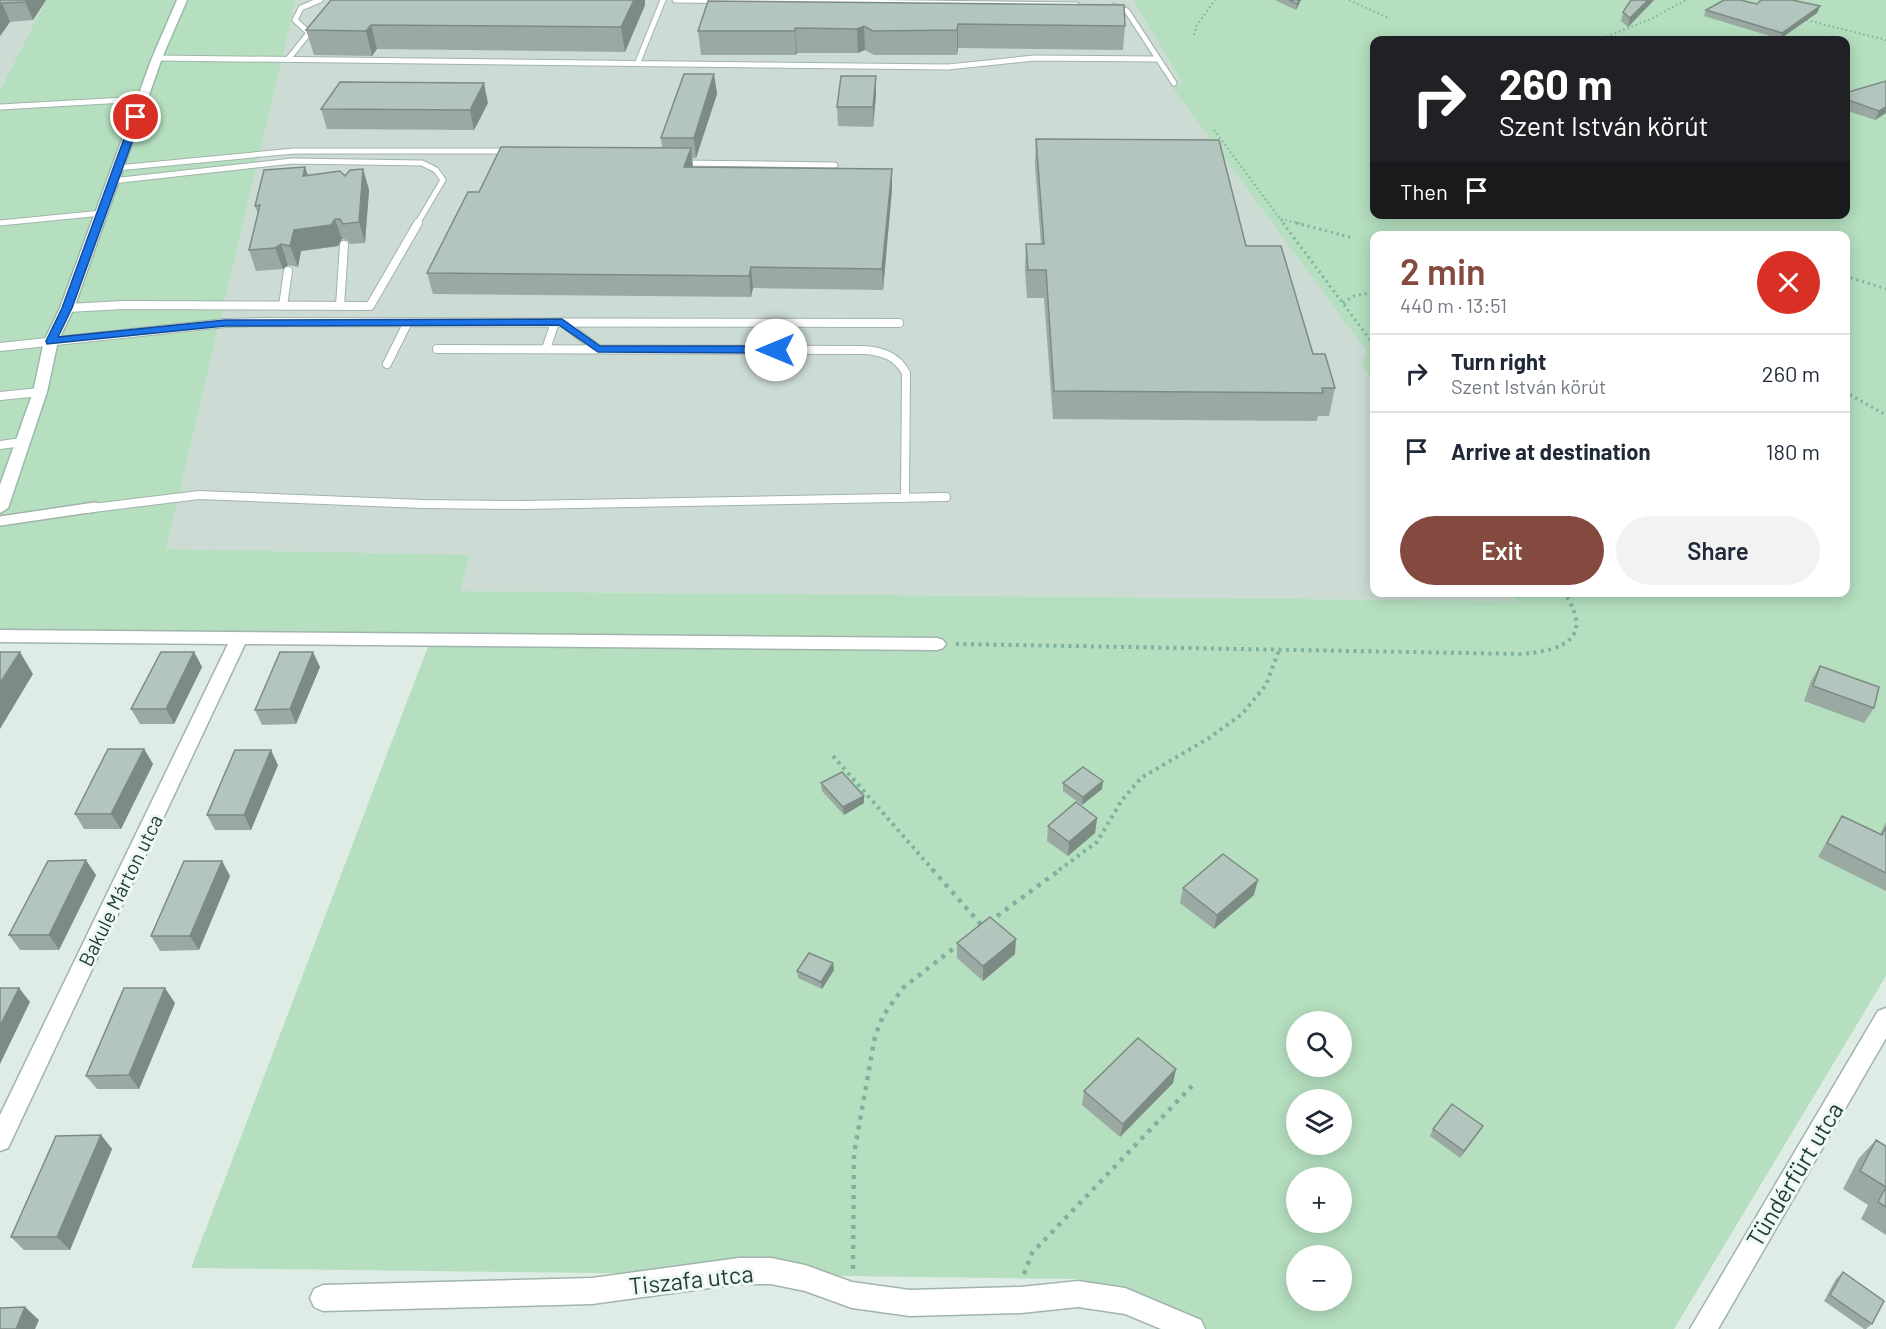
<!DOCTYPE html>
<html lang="en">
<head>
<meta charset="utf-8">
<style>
	:root { --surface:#fff; --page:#f2f2f3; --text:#1f2937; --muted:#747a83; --line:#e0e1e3; --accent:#84493f }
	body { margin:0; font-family:Barlow,sans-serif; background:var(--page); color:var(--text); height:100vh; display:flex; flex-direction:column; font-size:22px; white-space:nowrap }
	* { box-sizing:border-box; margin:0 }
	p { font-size:20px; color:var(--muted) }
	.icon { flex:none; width:33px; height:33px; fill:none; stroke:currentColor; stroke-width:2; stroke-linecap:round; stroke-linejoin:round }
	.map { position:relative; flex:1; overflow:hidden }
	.details { position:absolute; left:1370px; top:231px; width:480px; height:366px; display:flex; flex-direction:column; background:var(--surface); border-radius:12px; box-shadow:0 3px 15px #0003 }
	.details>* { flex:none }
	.banner { position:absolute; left:1370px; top:36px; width:480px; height:183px; border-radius:12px; box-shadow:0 3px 15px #0003; background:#202124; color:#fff; overflow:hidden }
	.fabs { position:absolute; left:1286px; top:1011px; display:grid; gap:12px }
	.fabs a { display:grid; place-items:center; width:66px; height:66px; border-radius:50%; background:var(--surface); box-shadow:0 3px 15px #0003; font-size:30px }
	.pin { position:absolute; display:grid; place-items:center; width:51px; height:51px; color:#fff; margin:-26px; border:3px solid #fff; border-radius:50%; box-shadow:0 2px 6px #0007 }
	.me { position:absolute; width:66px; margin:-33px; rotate:270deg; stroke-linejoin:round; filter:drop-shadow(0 0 4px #0008) }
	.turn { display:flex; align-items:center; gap:21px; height:126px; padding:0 30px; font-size:27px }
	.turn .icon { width:78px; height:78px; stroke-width:2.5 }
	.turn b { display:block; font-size:42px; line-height:51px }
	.then { display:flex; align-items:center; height:57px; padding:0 30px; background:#0003; gap:12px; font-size:22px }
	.round { display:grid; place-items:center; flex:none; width:63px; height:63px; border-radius:32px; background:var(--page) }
	.summary { display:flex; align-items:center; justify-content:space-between; height:102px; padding:0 30px }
	h1 { font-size:36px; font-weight:600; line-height:45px; color:var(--accent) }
	.primary-button { display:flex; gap:12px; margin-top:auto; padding:12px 30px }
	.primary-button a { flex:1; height:69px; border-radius:36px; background:var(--accent); color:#fff; font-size:24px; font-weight:600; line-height:69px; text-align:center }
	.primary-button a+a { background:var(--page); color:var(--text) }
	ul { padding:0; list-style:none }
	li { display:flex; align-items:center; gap:18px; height:78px; padding:0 30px; border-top:2px solid var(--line) }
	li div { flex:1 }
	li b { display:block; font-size:22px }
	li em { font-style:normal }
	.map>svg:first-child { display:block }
	.built { fill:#ccdbd4 }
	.green { fill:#b5dfbf; fill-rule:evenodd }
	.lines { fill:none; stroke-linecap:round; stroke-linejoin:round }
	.lane-far2-casing { stroke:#a1b4ac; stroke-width:7 }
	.lane-far1-casing { stroke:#a1b4ac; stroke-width:10 }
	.lane-casing { stroke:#a1b4ac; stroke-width:12 }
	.street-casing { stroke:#a1b4ac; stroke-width:3 }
	.secondary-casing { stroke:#9cb8ad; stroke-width:3 }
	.path-far3 { stroke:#7cb29f; stroke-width:2; stroke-dasharray:1.5 3; stroke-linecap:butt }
	.path-far2 { stroke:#7cb29f; stroke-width:3; stroke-dasharray:2 4; stroke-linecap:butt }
	.path-far1 { stroke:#7cb29f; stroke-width:4; stroke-dasharray:3 4.5; stroke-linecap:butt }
	.path { stroke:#7cb29f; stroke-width:4.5; stroke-dasharray:4 6; stroke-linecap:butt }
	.lane-far2 { stroke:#fff; stroke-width:5 }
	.lane-far1 { stroke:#fff; stroke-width:8 }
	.lane { stroke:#fff; stroke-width:9 }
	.street { fill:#fff; fill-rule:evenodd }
	.secondary { fill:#fff; fill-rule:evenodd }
	.wall { fill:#9aaaa3 }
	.shaded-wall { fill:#7d8b85 }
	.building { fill:#b3c6be; stroke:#7d8b85; stroke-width:1.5 }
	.route { fill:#1a73e8; stroke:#114b97; stroke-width:1.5 }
	.labels { text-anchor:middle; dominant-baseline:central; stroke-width:6; stroke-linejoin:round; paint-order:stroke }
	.street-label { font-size:20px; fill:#1e3d33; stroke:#eff8f3 }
	.near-street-label { font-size:24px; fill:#1e3d33; stroke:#eff8f3 }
</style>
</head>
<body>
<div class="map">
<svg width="1886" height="1329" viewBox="0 0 1886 1329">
	<rect width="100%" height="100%" fill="#deece5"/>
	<path class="built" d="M 0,0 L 46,0 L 0,90 Z
		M 296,0 L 1133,0 L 1183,84 L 1172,85 L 1369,353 L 1360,362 L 1374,383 L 1374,592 L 1511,593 L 1517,601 L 459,591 L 470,556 L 166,549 Z"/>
	<path class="green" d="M 46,0 L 296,0 L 166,549 L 470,555 L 460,591 L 1516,601 L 1511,593 L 1845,592 L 1845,236 L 1374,236 L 1374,383 L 1360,362 L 1368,353 L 1171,85 L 1183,84 L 1133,0 L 1886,0 L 1886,976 L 1674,1329 L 1207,1329 L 1080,1279 L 191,1268 L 432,636 L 0,632 L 0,90 ZM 1374,40 L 1845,40 L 1845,214 L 1374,214 ZM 1296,1022 L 1341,1022 L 1341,1066 L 1296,1066 ZM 1296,1100 L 1341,1100 L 1341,1144 L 1296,1144 ZM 1296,1178 L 1341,1178 L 1341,1222 L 1296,1222 ZM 1296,1256 L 1341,1256 L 1341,1300 L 1296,1300 Z"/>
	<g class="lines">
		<defs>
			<path id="lane-far2" d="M 675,0 L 1077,5
				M 1114,6 L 1127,11 L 1174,83
				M 157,58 L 948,67 L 1034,58 L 1157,59
				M 289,58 L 309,33 L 295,20 L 301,8 L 320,0
				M 638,62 L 663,0
				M 0,107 L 143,99
				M 682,163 L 835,165
				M 117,168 L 294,151 L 510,151
				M 112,181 L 292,161 L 422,163 L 436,170 L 443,180 L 417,224
				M 0,223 L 102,213"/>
			<path id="lane-far1" d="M 283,306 L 288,271
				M 340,306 L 344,245
				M 67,308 L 124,305 L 370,306 L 418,223
				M 562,322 L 598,349
				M 0,347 L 225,323 L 262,322 L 899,323
				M 437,349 L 864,350 C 882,351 897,356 906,373 L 905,498
				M 546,349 L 555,322
				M 387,364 L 408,322
				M 0,396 L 40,392
				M 0,445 L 22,442
				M 85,509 L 199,495 L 423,504 L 522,505 L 946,497"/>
			<path id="lane" d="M 0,521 L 95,507"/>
			<path id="street" d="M 0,630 L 937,638 L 943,640 L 946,644 L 943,648 L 937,650 L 245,644 L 8,1148 L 0,1151 L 0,1115 L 228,644 L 0,642 Z
				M 1886,1008 L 1886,1038 L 1718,1329 L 1690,1329 L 1878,1011 Z
				M 739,1258 L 771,1258 L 805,1265 L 852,1282 L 910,1290 L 1021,1287 L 1078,1281 L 1125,1288 L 1201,1320 L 1205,1329 L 1161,1329 L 1125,1314 L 1078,1307 L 1021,1313 L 910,1316 L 852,1308 L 805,1291 L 771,1284 L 739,1284 L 592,1304 L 323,1311 L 314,1307 L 310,1298 L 314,1289 L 323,1285 L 592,1278 Z"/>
			<path id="secondary" d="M 177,0 L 187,0 L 162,58 L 74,308 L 58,341 L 47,392 L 8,508 L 0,513 L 0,485 L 33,392 L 44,341 L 60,308 L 152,58 Z"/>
		</defs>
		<use href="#lane-far2" class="lane-far2-casing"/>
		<use href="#lane-far1" class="lane-far1-casing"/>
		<use href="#lane" class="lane-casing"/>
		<use href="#street" class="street-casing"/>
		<use href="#secondary" class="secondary-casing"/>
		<path class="path-far3" d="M 1349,0 L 1390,19
			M 1802,19 L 1886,40
			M 1194,35 L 1197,25 L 1215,0
			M 1598,40 L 1651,19 L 1686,0
			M 1214,130 L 1284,224
			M 1281,219 L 1302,224"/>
		<path class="path-far2" d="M 1283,223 L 1374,345
			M 1296,223 L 1353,238
			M 1845,276 L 1886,289
			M 1343,303 L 1354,296 L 1374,292
			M 1845,392 L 1886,415"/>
		<path class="path-far1" d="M 956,644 L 1522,654 C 1565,650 1594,638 1564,592
			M 833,756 L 933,870
			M 1059,870 L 1097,842 L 1122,800 L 1141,778 L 1209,738 L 1242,714 L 1266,685 L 1279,650"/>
		<path class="path" d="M 932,869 L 983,927
			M 989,922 L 1061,869
			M 853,1269 L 854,1154 L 875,1036 L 883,1016 L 903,988 L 959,944
			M 1024,1274 L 1032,1253 L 1192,1086"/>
		<use href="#lane-far2" class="lane-far2"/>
		<use href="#lane-far1" class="lane-far1"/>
		<use href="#lane" class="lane"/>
		<use href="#street" class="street"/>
		<use href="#secondary" class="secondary"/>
	</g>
	<path class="wall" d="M 0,0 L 46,0 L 33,20 L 10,22 L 0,36 Z
		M 331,0 L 645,0 L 645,5 L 625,52 L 377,49 L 372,56 L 314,55 L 306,30 Z
		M 1275,0 L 1301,0 L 1296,10 Z
		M 1631,0 L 1654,0 L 1628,27 L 1621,21 L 1623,12 Z
		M 708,1 L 1125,26 L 1123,50 L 958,48 L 957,55 L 874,55 L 865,50 L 858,53 L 797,53 L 796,55 L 701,55 L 698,31 Z
		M 1820,6 L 1817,13 L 1780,39 L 1704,16 L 1706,10 Z
		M 714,74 L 717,94 L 696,158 L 692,158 L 693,167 L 892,189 L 883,290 L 753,288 L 751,297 L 433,294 L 427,273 L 479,192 L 662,148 L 661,138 Z
		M 876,76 L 876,95 L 873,127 L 838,126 L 837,107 Z
		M 1845,93 L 1886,113 L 1875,120 L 1845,110 Z
		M 488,103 L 474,130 L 327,129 L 321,109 Z
		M 1036,139 L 1246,246 L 1313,354 L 1335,388 L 1329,416 L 1318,416 L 1317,421 L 1053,419 L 1044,298 L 1027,298 L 1025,271 L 1026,244 L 1041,244 L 1035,165 Z
		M 363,169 L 369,190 L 365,243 L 350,244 L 347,240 L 342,239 L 338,246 L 301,251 L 298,267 L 288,265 L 283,269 L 256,271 L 249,250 L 258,214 L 255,206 L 308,175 L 345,176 Z
		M 194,652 L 202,667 L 174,724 L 140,724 L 131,709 Z
		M 1820,666 L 1874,708 L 1864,723 L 1804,701 L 1811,681 Z
		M 320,667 L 296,724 L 262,725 L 255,710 Z
		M 144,749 L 153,764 L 121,829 L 84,829 L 75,814 Z
		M 278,765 L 251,830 L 215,830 L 207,815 Z
		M 821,783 L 864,803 L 844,815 L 822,791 Z
		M 1063,783 L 1102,789 L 1082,805 L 1063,791 Z
		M 1842,816 L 1880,834 L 1886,822 L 1886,891 L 1818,857 L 1833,830 Z
		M 1097,818 L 1095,833 L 1068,856 L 1047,841 L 1048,826 Z
		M 222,861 L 230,876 L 199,950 L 160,951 L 151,936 Z
		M 96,875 L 59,950 L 20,950 L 9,935 Z
		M 1183,888 L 1254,895 L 1214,929 L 1180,903 Z
		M 957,943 L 1015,954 L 983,981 L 957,958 Z
		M 833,963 L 834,970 L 822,989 L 798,978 L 797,971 Z
		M 175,1003 L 139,1089 L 97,1089 L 86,1076 Z
		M 1176,1069 L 1173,1083 L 1120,1137 L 1082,1105 L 1084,1091 Z
		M 1433,1129 L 1479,1132 L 1460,1158 L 1430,1136 Z
		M 101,1135 L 112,1149 L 70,1250 L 24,1250 L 11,1237 Z
		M 1876,1140 L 1886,1146 L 1886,1235 L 1861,1219 L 1868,1205 L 1843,1189 L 1859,1158 Z
		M 1843,1272 L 1872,1324 L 1866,1329 L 1864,1329 L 1824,1301 L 1836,1279 Z"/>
	<path class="shaded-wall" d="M 26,0 L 46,0 L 33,20 L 25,2 Z
		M 634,0 L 645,0 L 645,5 L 625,52 L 621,27 Z
		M 1299,0 L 1301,0 L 1296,10 L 1297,4 Z
		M 1648,0 L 1654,0 L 1628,27 L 1630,18 Z
		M 2,3 L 10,22 L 0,36 L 0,7 Z
		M 1820,6 L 1817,13 L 1780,39 L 1782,33 Z
		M 958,24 L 958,48 L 957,55 L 957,30 Z
		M 371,25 L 377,49 L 372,56 L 366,31 Z
		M 864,26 L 865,50 L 858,53 L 857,29 Z
		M 795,28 L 797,53 L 796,55 L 795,31 Z
		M 714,74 L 717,94 L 696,158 L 694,138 Z
		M 876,76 L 876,95 L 873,127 L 873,107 Z
		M 484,83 L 488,103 L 474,130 L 470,110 Z
		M 1886,107 L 1886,113 L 1875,120 L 1879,111 Z
		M 691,148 L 693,168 L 684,167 Z
		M 305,167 L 312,187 L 303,176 Z
		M 363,169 L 369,190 L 365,243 L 359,222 Z
		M 892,169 L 892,189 L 883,290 L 882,269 Z
		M 335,219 L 342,239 L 338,246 L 301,251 L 298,267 L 290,246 L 294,230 Z
		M 281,244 L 288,265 L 283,269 L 275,248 Z
		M 751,267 L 753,288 L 751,297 L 749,276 Z
		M 20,652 L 33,674 L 0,729 L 0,683 Z
		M 194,652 L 202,667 L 174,724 L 166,709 Z
		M 313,652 L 320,667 L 296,724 L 290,709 Z
		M 144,749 L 153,764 L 121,829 L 111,814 Z
		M 271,750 L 278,765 L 251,830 L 244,815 Z
		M 1103,781 L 1102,789 L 1082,805 L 1083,797 Z
		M 864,796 L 864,803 L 844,815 L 843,807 Z
		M 1097,818 L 1095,833 L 1068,856 L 1069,842 Z
		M 86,860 L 96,875 L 59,950 L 49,935 Z
		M 222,861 L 230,876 L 199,950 L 190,936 Z
		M 1258,880 L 1254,895 L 1214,929 L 1217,915 Z
		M 1016,939 L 1015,954 L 983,981 L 983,966 Z
		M 833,963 L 834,970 L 822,989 L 821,982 Z
		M 19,988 L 30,1002 L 0,1064 L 0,1026 Z
		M 165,988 L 175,1003 L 139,1089 L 129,1075 Z
		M 1176,1069 L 1173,1083 L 1120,1137 L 1123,1124 Z
		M 1483,1126 L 1479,1132 L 1460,1158 L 1464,1151 Z
		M 101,1135 L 112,1149 L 70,1250 L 57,1237 Z
		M 25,1307 L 39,1320 L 35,1329 L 16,1329 Z"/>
	<path class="building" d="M 0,0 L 26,0 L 25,2 L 2,3 L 0,7 Z
		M 331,0 L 634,0 L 621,27 L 371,25 L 366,31 L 306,30 Z
		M 1289,0 L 1299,0 L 1297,4 Z
		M 1631,0 L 1648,0 L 1630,18 L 1623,12 Z
		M 1724,0 L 1740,0 L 1757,4 L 1761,0 L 1792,0 L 1820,6 L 1782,33 L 1706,10 Z
		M 708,1 L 1124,5 L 1125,26 L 958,24 L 957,30 L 873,31 L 864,26 L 857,29 L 795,28 L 795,31 L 698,31 Z
		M 684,74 L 714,74 L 694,138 L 661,138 Z
		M 841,76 L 876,76 L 873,107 L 837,107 Z
		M 1886,81 L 1886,107 L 1879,111 L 1845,99 L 1845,93 Z
		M 340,82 L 484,83 L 470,110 L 321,109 Z
		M 1036,139 L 1219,140 L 1246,246 L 1281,246 L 1313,354 L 1325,354 L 1335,388 L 1322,388 L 1323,393 L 1054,391 L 1046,270 L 1028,270 L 1026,244 L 1044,244 Z
		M 501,147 L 691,148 L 684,167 L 892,169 L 882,269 L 751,267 L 749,276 L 427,273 L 468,192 L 479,192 Z
		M 305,167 L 303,176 L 340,171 L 345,176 L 350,170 L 363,169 L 359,222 L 343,224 L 340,219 L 335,219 L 331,225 L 294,230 L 290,246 L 281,244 L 275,248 L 249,250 L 260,205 L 255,206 L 264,170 Z
		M 0,652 L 20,652 L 0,683 Z
		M 161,652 L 194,652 L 166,709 L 131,709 Z
		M 280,652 L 313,652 L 290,709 L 255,710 Z
		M 1820,666 L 1879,687 L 1874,708 L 1813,686 Z
		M 108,749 L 144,749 L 111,814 L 75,814 Z
		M 235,750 L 271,750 L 244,815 L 207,815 Z
		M 1083,767 L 1103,781 L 1083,797 L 1063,783 Z
		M 842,772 L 864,796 L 843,807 L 821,783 Z
		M 1076,802 L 1097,818 L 1069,842 L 1048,826 Z
		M 1842,816 L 1882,835 L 1886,827 L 1886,873 L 1827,843 Z
		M 1223,854 L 1258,880 L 1217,915 L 1183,888 Z
		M 86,860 L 49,935 L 9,935 L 48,861 Z
		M 184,861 L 222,861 L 190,936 L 151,936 Z
		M 990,917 L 1016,939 L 983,966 L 957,943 Z
		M 809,953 L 833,963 L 821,982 L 797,971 Z
		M 0,988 L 19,988 L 0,1026 Z
		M 124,988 L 165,988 L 129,1075 L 86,1076 Z
		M 1138,1038 L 1176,1069 L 1123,1124 L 1084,1091 Z
		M 1452,1104 L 1483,1126 L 1464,1151 L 1433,1129 Z
		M 101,1135 L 57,1237 L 11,1237 L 56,1136 Z
		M 1876,1140 L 1886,1146 L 1886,1207 L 1878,1202 L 1886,1187 L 1860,1171 Z
		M 1843,1272 L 1884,1301 L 1872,1324 L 1830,1295 Z
		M 25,1307 L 16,1329 L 0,1329 L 0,1308 Z"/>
	<path class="route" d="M 136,114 L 141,117 L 72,308 L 58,337 L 225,320 L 562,319 L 600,346 L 776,346 L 781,350 L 776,353 L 598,352 L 559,325 L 225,326 L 47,344 L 46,341 L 62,308 L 132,117 Z"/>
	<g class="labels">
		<g class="street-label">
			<text transform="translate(120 890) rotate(-64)">Bakule Márton utca</text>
		</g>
		<g class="near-street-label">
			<text transform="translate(1794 1174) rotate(-59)">Tündérfürt utca</text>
			<text transform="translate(691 1279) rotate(-6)">Tiszafa utca</text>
		</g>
	</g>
</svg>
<div class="fabs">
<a><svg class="icon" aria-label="search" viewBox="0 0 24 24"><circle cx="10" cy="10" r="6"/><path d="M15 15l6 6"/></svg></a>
<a><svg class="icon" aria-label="layers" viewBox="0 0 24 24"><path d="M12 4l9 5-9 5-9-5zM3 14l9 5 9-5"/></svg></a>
<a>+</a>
<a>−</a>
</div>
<div class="pin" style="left:136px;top:117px;background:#d93025"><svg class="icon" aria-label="arrive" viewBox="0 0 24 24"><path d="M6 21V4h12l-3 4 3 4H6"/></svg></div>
<svg class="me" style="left:776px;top:350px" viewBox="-20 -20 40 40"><circle r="19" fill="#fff"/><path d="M0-13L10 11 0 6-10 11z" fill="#1a73e8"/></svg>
<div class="banner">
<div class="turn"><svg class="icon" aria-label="right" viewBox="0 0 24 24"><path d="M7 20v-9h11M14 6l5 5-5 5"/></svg><div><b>260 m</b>Szent István körút</div></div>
<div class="then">Then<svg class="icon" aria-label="arrive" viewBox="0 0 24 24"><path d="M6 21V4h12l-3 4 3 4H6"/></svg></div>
</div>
<section class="details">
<div class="summary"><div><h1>2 min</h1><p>440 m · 13:51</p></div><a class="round" style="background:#d93025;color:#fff"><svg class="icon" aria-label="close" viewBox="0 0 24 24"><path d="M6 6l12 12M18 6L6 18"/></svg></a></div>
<ul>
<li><svg class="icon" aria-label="right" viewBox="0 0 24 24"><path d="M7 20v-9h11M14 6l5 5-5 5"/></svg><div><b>Turn right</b><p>Szent István körút</p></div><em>260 m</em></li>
<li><svg class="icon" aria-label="arrive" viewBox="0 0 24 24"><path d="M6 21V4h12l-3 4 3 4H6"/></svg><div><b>Arrive at destination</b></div><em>180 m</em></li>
</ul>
<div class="primary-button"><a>Exit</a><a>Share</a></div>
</section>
</div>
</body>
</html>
